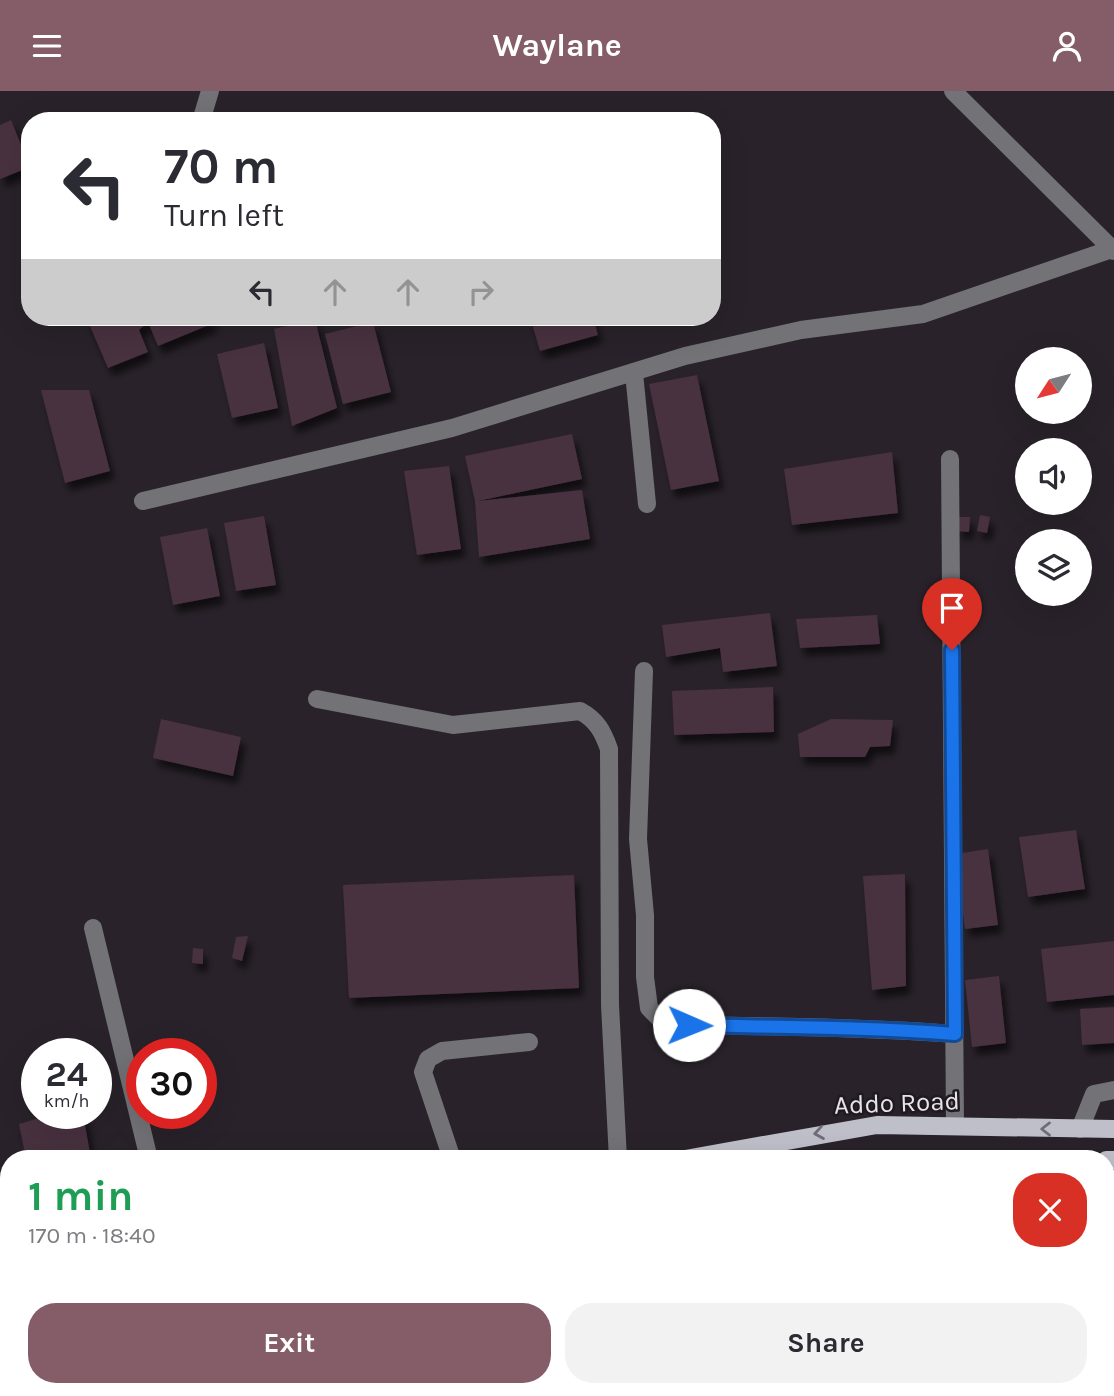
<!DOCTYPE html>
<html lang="en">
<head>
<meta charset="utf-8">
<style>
	:root { --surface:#fff; --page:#f2f2f3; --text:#2b2b33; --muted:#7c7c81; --accent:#855d69 }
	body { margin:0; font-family:Karla,sans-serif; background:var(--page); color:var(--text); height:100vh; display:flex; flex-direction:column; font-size:26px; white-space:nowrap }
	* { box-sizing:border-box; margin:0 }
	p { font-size:23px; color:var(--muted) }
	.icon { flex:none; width:38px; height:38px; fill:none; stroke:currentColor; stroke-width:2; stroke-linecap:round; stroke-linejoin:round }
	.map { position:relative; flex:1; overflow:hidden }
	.drawer { position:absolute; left:0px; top:1059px; width:1115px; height:247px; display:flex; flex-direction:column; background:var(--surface); border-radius:28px 28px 0 0; box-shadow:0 7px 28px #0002 }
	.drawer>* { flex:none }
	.banner { position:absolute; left:21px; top:21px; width:700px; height:214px; border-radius:28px; box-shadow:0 7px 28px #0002; background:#fff; color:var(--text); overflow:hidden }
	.needle { width:46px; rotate:234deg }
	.tools { position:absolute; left:1015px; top:256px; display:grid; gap:14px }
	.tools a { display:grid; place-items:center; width:77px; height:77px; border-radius:50%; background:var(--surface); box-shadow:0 7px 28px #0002; font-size:35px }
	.speed { position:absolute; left:21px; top:947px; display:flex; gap:14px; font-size:35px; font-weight:700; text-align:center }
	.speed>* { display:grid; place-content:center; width:91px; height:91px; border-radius:50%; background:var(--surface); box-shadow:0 7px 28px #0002; line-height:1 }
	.speed small { font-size:18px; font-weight:400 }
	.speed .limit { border:10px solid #d22; background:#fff; color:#111 }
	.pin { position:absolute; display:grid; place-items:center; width:60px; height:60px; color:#fff; margin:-72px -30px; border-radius:50% 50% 50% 0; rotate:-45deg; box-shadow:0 0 7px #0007 }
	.pin .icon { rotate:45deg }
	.me { position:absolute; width:77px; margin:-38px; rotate:91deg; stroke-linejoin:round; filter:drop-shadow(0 0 5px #0008) }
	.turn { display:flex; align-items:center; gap:24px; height:147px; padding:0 28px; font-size:32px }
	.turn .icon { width:91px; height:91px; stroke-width:2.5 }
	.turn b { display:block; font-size:49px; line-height:60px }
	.lanes { display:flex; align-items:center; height:66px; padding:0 28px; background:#0003; justify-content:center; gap:35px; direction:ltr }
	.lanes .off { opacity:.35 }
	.round { display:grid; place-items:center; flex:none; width:74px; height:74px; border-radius:28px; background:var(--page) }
	.summary { display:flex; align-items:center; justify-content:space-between; height:119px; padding:0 28px }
	h1 { font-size:42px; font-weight:700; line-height:52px; color:#1e9e55 }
	.primary-button { display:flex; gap:14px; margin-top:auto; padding:14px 28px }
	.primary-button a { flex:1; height:80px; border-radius:28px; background:var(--accent); color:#fff; font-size:28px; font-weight:700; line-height:80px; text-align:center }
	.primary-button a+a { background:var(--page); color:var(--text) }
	header { display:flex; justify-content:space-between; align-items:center; height:91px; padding:0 28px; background:var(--accent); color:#fff; font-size:32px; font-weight:700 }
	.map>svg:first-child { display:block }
	.building { fill:#493041; filter:url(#shadow) }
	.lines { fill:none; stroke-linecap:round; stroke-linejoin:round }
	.minor { stroke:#727277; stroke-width:18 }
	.major { stroke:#bfbfca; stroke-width:18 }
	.oneway { stroke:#6f6c76 }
	.route-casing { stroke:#114b97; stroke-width:18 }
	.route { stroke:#1a73e8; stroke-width:12 }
	.labels { text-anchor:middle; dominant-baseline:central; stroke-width:5; stroke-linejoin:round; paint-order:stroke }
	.street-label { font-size:26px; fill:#e8e4e9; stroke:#1f1921 }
</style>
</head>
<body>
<header><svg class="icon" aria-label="menu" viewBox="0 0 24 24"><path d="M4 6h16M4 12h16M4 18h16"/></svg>Waylane<svg class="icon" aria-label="person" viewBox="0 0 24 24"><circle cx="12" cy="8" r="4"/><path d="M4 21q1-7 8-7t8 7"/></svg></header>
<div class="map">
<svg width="1114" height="1305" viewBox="0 0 1114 1305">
	<defs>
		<filter id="shadow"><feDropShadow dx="4.5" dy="8" stdDeviation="3.5" flood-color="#0009"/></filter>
	</defs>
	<rect width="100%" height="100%" fill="#29222a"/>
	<path class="building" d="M 11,29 L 30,76 L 0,88 L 0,34 Z
		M 86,226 L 211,226 L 214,232 L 158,255 L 148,231 L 139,239 L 148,261 L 108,277 Z
		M 530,226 L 593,226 L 598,244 L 540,260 Z
		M 315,228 L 337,317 L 292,335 L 274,238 Z
		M 373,231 L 391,301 L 343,313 L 325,243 Z
		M 264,252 L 278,317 L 232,327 L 217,263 Z
		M 697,284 L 719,390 L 671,399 L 649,293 Z
		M 41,299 L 89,299 L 110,380 L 65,392 Z
		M 572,343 L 582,388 L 478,410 L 582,399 L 590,448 L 479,466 L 475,410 L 465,365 Z
		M 892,361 L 898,422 L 792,434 L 784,378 Z
		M 449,375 L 461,458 L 417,464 L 404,380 Z
		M 980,424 L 990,426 L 987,442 L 977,440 Z
		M 264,425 L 276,494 L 236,500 L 224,432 Z
		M 958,426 L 970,426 L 969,441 L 957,440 Z
		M 207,437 L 220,505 L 173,514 L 160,446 Z
		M 770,522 L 777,575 L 723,581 L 720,557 L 666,566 L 662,534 Z
		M 877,524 L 880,553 L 800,557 L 796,528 Z
		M 773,596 L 774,641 L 674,644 L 672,600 Z
		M 161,628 L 241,646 L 233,685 L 153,667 Z
		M 831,628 L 893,629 L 890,655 L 870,656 L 865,666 L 800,666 L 798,643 Z
		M 1076,739 L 1085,798 L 1028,806 L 1019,746 Z
		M 988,758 L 998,834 L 965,838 L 955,763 Z
		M 905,783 L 906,895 L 872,899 L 863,785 Z
		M 574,784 L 579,897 L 349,907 L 343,794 Z
		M 248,845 L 242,870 L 232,867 L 236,846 Z
		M 1114,850 L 1114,904 L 1047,911 L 1041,858 Z
		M 193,857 L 203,858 L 203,873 L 192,872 Z
		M 999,885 L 1006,952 L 972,956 L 965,889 Z
		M 1114,916 L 1114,952 L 1082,954 L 1080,918 Z
		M 56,1022 L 83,1022 L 91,1068 L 26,1068 L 19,1033 Z
		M 1106,1133 L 1114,1133 L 1114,1262 L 1106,1262 Z
		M 922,1297 L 1082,1297 L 1083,1305 L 923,1305 Z"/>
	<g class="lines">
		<path class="minor" d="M 953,0 L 1114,160
			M 201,30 L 210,0
			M 634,282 L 647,413
			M 950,368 L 955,1034
			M 143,410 L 452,337 L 685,265 L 801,239 L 923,223 L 1112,158
			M 644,580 L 638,748 L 645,824 L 645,886 L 649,917 L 666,934 C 762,935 859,936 955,943
			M 317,608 L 453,634 L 580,620 C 597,629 603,641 609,658 L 610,914 L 618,1068
			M 93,837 L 149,1068
			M 1080,1038 L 1094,1003 L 1114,999
			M 452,1068 L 423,981 L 428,968 L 442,960 L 529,951
			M 307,1297 L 309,1305
			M 678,1305 L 678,1297"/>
		<path class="major" d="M 685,1068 L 877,1034 L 1114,1038
			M 1106,1069 L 1114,1069
			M 146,1305 L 164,1297
			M 228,1305 L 246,1297"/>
	</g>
	<defs><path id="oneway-chevron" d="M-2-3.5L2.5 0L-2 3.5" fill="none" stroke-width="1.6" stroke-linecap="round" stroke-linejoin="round" transform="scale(1.75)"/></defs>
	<g class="oneway">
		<use href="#oneway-chevron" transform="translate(1046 1038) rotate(-180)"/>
		<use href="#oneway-chevron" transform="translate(819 1042) rotate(171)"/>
	</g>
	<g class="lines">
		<defs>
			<path id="route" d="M 689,934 C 778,936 867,936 955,943 L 952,559"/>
		</defs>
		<use href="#route" class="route-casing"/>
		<use href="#route" class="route"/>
	</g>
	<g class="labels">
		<g class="street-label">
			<text transform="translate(897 1012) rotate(-2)">Addo Road</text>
		</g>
	</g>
</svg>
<div class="tools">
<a><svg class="needle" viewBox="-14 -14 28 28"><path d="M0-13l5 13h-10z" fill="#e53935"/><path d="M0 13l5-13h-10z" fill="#7c7c81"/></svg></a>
<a><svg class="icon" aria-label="sound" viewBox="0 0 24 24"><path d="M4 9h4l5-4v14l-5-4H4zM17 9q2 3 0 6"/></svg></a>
<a><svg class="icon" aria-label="layers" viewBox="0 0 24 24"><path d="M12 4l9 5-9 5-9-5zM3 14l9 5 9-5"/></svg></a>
</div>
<div class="speed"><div>24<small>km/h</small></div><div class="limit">30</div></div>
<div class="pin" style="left:952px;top:559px;background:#d93025"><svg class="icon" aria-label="arrive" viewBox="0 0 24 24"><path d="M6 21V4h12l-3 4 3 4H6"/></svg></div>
<svg class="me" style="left:689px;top:934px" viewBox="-20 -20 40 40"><circle r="19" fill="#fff"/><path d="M0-13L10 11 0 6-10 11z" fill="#1a73e8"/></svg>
<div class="banner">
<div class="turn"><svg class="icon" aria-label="left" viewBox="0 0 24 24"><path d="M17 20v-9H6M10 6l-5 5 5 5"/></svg><div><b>70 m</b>Turn left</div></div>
<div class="lanes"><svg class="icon" aria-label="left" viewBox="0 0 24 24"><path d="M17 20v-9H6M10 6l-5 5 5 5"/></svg><svg class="icon off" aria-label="ahead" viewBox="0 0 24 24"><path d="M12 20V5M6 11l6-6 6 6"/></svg><svg class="icon off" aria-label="ahead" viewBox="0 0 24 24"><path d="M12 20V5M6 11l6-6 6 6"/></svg><svg class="icon off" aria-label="right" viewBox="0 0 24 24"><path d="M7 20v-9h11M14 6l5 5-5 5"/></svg></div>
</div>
<section class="drawer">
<div class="summary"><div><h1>1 min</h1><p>170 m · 18:40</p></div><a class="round" style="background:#d93025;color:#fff"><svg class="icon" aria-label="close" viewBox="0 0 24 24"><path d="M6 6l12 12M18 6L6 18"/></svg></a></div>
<div class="primary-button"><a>Exit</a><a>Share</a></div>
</section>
</div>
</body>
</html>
